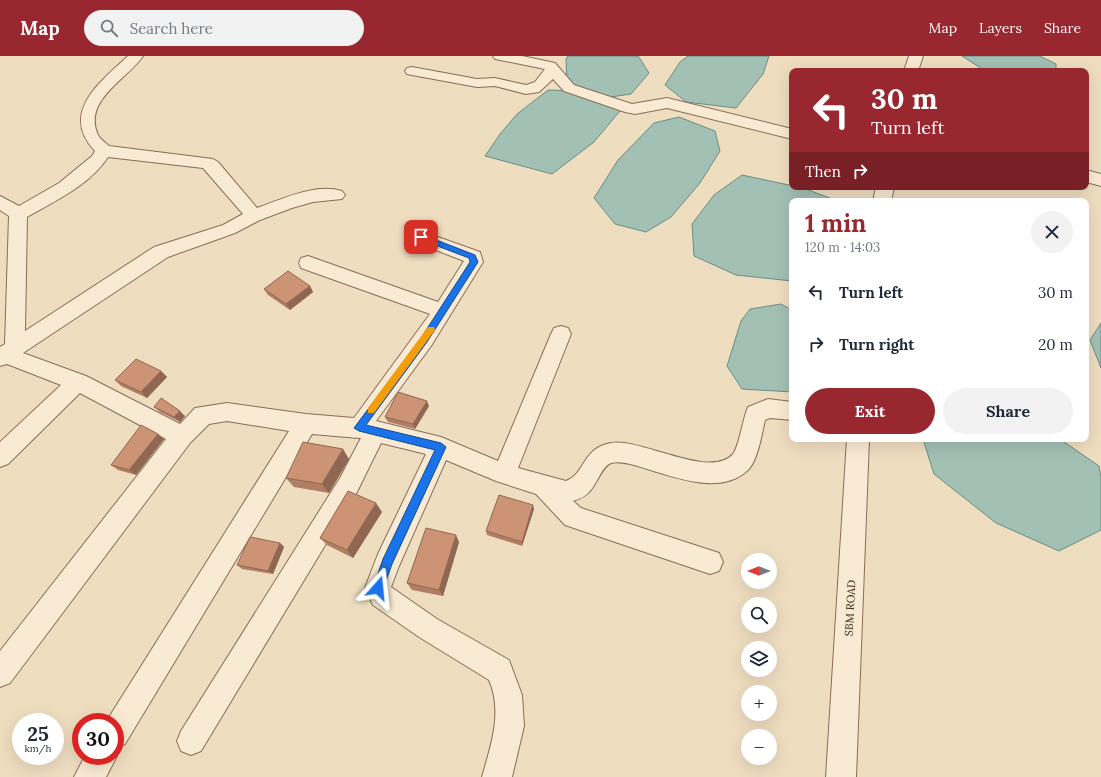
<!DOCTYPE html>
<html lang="en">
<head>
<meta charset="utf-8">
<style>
	:root { --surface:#fff; --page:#f2f2f3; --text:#1f2937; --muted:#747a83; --accent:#982730 }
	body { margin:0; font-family:Lora,serif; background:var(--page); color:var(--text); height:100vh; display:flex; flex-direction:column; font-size:15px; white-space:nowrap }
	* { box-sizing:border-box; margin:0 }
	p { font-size:13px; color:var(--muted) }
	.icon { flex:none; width:22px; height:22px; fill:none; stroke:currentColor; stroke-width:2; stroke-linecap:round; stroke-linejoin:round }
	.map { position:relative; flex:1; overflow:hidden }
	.sheet { position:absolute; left:789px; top:142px; width:300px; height:244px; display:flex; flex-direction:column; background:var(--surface); border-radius:8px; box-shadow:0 4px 16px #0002 }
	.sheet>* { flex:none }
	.guide { position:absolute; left:789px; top:12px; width:300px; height:122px; border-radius:8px; box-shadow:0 4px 16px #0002; background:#982730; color:#fff; overflow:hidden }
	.needle { width:26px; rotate:270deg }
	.tools { position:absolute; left:741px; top:497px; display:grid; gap:8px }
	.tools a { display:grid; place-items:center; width:36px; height:36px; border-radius:50%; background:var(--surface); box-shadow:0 4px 16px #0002; font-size:20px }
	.speed { position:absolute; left:12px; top:657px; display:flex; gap:8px; font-size:20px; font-weight:700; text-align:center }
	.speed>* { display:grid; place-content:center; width:52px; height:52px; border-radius:50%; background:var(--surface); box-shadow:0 4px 16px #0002; line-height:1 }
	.speed small { font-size:10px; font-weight:400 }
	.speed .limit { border:6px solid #d22; background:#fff; color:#111 }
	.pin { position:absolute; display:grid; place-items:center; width:34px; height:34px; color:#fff; margin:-17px; border-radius:8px; box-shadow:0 2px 6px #0006 }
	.me { position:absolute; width:44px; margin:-22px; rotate:18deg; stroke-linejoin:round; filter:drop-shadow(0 0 3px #0008) }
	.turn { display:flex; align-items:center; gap:14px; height:84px; padding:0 16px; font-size:18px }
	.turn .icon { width:52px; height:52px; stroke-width:2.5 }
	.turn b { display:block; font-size:28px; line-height:34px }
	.then { display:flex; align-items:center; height:38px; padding:0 16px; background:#0003; gap:8px; font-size:15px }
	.round { display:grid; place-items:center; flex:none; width:42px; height:42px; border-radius:21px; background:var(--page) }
	.summary { display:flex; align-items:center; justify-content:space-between; height:68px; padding:0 16px }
	h1 { font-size:24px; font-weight:700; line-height:30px; color:var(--accent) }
	.button { display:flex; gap:8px; margin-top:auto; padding:8px 16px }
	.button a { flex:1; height:46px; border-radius:24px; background:var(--accent); color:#fff; font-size:16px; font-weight:700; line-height:46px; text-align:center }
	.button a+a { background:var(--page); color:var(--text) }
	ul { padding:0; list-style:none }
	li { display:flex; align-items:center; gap:12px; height:52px; padding:0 16px }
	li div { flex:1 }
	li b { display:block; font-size:15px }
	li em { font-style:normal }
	header { display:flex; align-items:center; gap:24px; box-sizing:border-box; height:56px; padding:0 20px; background:var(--accent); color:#fff }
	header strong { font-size:19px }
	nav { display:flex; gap:22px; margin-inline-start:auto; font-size:14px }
	.search { width:280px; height:36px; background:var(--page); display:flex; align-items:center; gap:10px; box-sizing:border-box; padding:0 14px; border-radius:22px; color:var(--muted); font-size:15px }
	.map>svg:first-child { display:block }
	.water { fill:#a3c0b5; stroke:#6a8e82 }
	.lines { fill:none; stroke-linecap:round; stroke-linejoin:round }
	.minor-casing { stroke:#886d58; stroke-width:2 }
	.minor { fill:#f9ebd3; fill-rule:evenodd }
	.wall { fill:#b07e65 }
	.shaded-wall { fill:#906752 }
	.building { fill:#cd9375; stroke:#906752 }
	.route { fill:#1a73e8; stroke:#114b97 }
	.slow { fill:#f59e0b }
	.labels { text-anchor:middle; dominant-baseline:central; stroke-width:3; stroke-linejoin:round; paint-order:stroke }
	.street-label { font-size:11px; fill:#37271c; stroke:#f6e8cf }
</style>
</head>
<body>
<header>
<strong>Map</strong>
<div class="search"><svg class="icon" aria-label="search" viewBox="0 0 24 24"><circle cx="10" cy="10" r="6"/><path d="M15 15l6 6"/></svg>Search here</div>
<nav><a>Map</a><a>Layers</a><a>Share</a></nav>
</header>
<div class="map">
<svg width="1101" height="721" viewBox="0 0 1101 721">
	<rect width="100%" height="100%" fill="#efddc0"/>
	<path class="water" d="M 568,0 L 635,0 L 639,1 L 649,17 L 631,38 L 611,41 L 567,27 L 566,3 Z
		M 688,0 L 769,0 L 763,18 L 736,52 L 686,46 L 665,29 L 680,6 Z
		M 962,0 L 1040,0 L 1056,8 L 1056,15 L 985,15 Z
		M 548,34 L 581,35 L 620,55 L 594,86 L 552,118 L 485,100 L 500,78 L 517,58 Z
		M 679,61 L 715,75 L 720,95 L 700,127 L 671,161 L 646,176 L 615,168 L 594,142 L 618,104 L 654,67 Z
		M 742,119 L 803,132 L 838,145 L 792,145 L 792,225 L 736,219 L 694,200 L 692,168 L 714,139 Z
		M 781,248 L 792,254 L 792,336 L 742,333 L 727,310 L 741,265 L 750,253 Z
		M 1101,267 L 1101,312 L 1090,284 Z
		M 923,383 L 1060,383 L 1099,410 L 1101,422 L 1101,474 L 1059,495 L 996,467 L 934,418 Z"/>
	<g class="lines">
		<defs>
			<path id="minor" d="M 128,0 L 143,0 C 128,23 82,44 98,79 C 100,83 106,87 109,90 L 213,103 L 218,106 L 257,152 C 283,143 315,127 342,135 L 345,139 L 342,143 L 313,146 L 292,152 L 260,164 L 235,177 L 168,201 L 23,297 L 86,320 L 180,368 L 195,352 L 227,347 L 306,358 L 354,362 L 430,258 L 301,212 L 299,207 L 301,202 L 308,200 L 438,246 L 464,205 L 415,186 L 412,181 L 415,176 L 421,175 L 480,196 L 483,206 L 431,290 L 376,365 L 441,381 L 498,405 L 551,278 L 554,272 L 561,270 L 568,272 L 571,278 L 518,412 L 566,425 C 586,417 582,392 611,387 C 642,382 710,424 733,398 C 739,391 743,362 748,351 L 768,343 L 792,346 L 792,364 L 770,362 L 765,364 C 762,377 758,403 749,413 C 722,440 678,422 647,413 C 638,410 621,404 611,407 C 601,411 597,429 589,436 C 585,441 579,443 573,445 L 581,452 L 719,497 L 723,506 L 719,515 L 710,518 L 565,469 L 536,438 L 496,425 L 446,404 L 399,510 L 391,531 L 437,563 L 509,604 L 522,639 L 524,670 L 512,721 L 482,721 C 491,689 503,656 489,624 L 419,581 L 373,549 L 365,532 L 378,498 L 426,398 L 381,387 L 356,438 L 201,695 L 191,699 L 181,695 L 177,685 L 181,675 L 340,422 L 361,382 L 359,382 L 312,378 L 125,688 L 115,692 L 115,666 L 106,666 L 289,375 L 227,365 L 209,368 L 190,387 L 10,627 L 0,631 L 0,595 L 166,383 L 80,337 L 8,408 L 0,411 L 0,386 L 61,329 L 7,308 L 0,310 L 0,291 L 5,288 L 9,160 L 0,154 L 0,140 L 19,150 L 59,127 L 92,100 L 95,95 C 59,57 100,26 128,0 ZM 108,101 L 203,112 L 243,158 L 223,169 L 154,191 L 25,275 L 27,161 C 55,145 90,129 108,101 Z
				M 493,0 L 522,0 L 555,7 L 574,29 L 632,48 L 667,42 L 792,73 L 792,83 L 667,52 L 635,58 L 625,56 L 564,35 L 553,23 L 539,36 L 526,38 L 495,30 L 477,31 L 412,19 L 407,18 L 405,15 L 407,12 L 412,11 L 477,23 L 495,22 L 526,29 L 535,26 L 545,13 L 495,3 Z
				M 909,0 L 923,0 L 918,15 L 904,15 Z
				M 1086,114 L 1101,118 L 1101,130 L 1086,126 Z
				M 876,131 L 894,131 L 891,145 L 873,145 Z
				M 847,383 L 869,383 L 856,721 L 826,721 Z
				M 115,696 L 117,700 L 106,721 L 74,721 L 85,700 L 115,700 Z"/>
		</defs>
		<use href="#minor" class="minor-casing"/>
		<use href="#minor" class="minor"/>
	</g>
	<path class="wall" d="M 310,230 L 313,236 L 290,254 L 268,239 L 264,233 Z
		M 161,315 L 167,321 L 147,342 L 121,330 L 115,324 Z
		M 429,350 L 415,373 L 388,366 L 385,361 Z
		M 154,351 L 185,360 L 180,366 L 160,356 Z
		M 158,378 L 164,383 L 136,419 L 118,414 L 111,409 Z
		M 349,403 L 329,437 L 294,431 L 286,422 Z
		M 534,453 L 522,490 L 487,479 L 486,475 Z
		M 382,456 L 353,502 L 327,489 L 320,482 Z
		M 459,486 L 443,540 L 412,534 L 407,527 Z
		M 280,487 L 284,491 L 273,518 L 242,513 L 237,509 Z"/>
	<path class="shaded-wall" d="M 310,230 L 313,236 L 290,254 L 286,248 Z
		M 161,315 L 167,321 L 147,342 L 141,336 Z
		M 427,345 L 429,350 L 415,373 L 413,368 Z
		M 180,355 L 185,360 L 180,366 L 174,361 Z
		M 158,378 L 164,383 L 136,419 L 129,414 Z
		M 343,393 L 349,403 L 329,437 L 322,428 Z
		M 376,447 L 382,456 L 353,502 L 347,494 Z
		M 533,449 L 534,453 L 522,490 L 522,486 Z
		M 456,479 L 459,486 L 443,540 L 439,534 Z
		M 280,487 L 284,491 L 273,518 L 268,515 Z"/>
	<path class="building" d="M 288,215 L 310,230 L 286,248 L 264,233 Z
		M 136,303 L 161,315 L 141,336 L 115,324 Z
		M 398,336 L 427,345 L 413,368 L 385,361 Z
		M 161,342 L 180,355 L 174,361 L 154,351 Z
		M 141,369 L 158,378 L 129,414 L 111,409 Z
		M 303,386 L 343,393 L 322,428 L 286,422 Z
		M 348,435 L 376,447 L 347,494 L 320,482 Z
		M 499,439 L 533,449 L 522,486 L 486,475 Z
		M 426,472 L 456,479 L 439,534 L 407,527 Z
		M 250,481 L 280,487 L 268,515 L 237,509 Z"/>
	<path class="route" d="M 421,178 L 475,199 L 478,206 L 427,286 L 366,369 L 441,387 L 446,391 L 392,508 L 382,536 L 378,538 L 375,536 L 373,532 L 383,503 L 435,394 L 359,375 L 354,372 L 421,282 L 470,206 L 469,202 L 419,183 L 419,179 Z"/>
	<path class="slow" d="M 428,271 L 434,271 L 435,274 L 374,357 L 368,357 L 368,352 Z"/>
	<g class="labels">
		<g class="street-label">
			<text transform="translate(850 552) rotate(-87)">SBM ROAD</text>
		</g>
	</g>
</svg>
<div class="tools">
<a><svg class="needle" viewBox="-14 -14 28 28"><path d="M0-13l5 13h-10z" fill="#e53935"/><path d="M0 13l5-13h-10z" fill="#747a83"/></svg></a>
<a><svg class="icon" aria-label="search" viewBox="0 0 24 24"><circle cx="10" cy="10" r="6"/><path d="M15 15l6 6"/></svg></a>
<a><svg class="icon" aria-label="layers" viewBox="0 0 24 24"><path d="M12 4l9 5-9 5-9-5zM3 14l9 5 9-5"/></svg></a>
<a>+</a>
<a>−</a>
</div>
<div class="speed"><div>25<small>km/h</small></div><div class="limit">30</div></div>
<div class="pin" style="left:421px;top:181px;background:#d93025"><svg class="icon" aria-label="arrive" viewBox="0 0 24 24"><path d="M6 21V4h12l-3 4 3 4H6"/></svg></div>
<svg class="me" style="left:378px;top:532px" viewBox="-20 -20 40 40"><path d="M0-17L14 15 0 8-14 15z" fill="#1a73e8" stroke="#fff" stroke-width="4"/></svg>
<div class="guide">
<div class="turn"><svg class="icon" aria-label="left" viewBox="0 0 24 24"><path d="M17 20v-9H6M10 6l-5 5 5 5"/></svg><div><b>30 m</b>Turn left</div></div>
<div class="then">Then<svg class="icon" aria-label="right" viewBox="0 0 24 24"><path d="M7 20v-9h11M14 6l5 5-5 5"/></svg></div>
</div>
<section class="sheet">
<div class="summary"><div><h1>1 min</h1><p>120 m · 14:03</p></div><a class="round"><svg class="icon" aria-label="close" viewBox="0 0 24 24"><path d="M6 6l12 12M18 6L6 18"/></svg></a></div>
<ul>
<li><svg class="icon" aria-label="left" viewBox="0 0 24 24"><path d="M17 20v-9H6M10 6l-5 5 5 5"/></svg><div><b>Turn left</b></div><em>30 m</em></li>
<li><svg class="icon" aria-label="right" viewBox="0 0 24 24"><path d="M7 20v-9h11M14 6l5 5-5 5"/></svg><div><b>Turn right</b></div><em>20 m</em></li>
</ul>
<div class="button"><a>Exit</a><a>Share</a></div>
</section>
</div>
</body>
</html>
